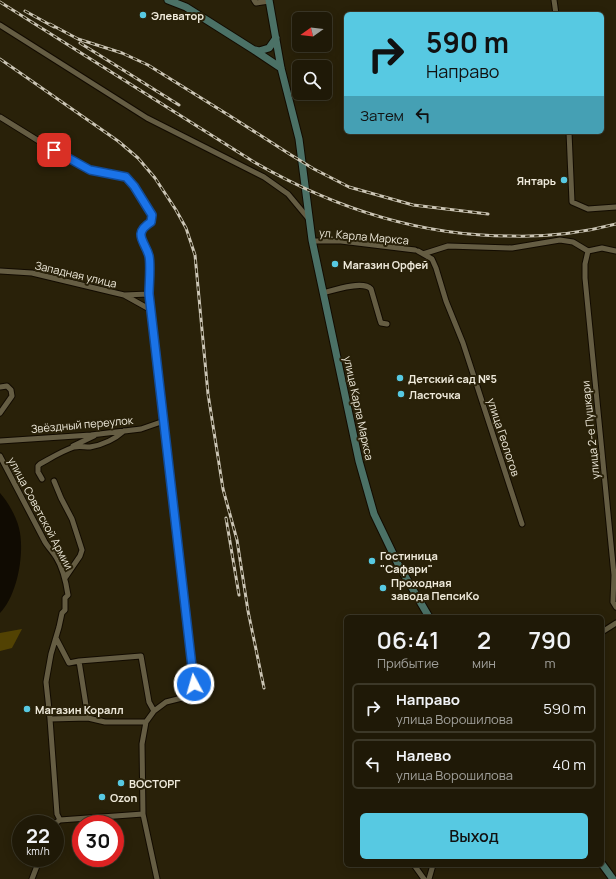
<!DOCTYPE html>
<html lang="ru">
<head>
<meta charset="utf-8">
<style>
	:root { --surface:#1f1907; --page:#272211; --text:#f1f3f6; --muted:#a1a09b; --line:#3c3828; --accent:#57c9e2 }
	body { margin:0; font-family:Manrope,sans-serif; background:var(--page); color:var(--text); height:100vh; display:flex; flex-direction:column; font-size:15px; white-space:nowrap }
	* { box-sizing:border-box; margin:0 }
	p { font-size:13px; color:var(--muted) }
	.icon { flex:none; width:22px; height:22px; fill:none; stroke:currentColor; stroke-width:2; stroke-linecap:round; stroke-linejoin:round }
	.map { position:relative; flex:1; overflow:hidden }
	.sheet { position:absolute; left:344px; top:615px; width:260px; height:252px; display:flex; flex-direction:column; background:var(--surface); border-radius:6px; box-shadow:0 2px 10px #0003,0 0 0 1px var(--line) }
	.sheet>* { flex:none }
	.banner { position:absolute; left:344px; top:12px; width:260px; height:122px; border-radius:6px; box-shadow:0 2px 10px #0003,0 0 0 1px var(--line); background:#57c9e2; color:#111; overflow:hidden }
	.needle { width:26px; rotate:256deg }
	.buttons { position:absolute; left:292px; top:12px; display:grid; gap:8px }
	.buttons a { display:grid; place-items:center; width:40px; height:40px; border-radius:6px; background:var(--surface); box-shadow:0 2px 10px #0003,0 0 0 1px var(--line); font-size:20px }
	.speed { position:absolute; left:12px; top:815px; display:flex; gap:8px; font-size:20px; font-weight:700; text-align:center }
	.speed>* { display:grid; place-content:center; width:52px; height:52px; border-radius:50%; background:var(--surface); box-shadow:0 2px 10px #0003,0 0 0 1px var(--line); line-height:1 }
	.speed small { font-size:10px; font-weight:400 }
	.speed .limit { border:6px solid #d22; background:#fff; color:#111 }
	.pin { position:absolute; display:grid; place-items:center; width:34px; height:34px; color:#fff; margin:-17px; border-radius:8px; box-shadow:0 2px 6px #0006 }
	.me { position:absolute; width:44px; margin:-22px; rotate:354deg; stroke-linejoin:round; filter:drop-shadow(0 0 3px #0008) }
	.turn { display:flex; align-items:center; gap:14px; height:84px; padding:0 16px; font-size:18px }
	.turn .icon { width:52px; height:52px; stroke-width:2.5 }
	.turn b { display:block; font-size:28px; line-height:34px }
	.then { display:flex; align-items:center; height:38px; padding:0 16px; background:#0003; gap:8px; font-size:15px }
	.eta { display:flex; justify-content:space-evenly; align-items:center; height:68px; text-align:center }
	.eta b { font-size:24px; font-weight:600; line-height:28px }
	.cta { display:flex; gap:8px; margin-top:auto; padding:8px 16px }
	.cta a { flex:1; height:46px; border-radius:6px; background:var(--accent); color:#111; font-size:16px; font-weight:600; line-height:46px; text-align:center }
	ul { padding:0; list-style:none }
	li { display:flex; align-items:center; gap:12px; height:50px; margin:0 8px 6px; padding:0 8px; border:2px solid var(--line); border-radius:6px }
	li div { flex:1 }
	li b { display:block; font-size:15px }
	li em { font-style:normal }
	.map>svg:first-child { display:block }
	.green { fill:#524203 }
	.water { fill:#100b02 }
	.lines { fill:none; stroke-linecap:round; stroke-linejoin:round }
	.street-casing { stroke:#120b00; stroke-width:7 }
	.secondary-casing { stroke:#120b00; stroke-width:9 }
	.street { stroke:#655d43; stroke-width:5 }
	.secondary { stroke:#4b7166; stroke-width:7 }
	.rail-casing { stroke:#cbc5b5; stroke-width:3 }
	.rail { stroke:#292109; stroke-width:1.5; stroke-dasharray:4.5; stroke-linecap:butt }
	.route-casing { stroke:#114b97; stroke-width:10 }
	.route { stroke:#1a73e8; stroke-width:7 }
	.poi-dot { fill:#57c9e2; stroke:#292109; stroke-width:1.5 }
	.labels { text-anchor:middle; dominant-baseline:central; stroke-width:4; stroke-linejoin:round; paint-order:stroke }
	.poi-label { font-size:11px; font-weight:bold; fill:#efeadb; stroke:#292109; text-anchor:start }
	.street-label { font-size:11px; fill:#efeadb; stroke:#292109 }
</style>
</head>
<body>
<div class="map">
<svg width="616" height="879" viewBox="0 0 616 879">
	<rect width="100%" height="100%" fill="#292109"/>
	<path class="green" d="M 22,629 L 12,648 L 0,651 L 0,633 Z"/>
	<path class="water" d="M 0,493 C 8,502 16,516 19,528 C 25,551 18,595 0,613 Z"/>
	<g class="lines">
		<defs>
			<path id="street" d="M 254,0 L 256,3 L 269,1
				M 554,0 L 556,14
				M 0,25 L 147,118 L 264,177 L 288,194 L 308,218
				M 0,117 L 42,143 L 90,170 L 108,172 L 126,177 L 134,186 L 152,215 L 151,222 C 132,234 145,241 149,256 C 151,265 149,285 149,294 L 195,692 L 190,696 L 166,702 L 154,711
				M 569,132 L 572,202 L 588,209 L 616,207
				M 312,241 L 341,241 L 415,250
				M 418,251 L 432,259 L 436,268 L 446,301 L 463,343 L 522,524
				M 588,251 L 585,264 L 585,278 L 614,575 L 613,602 L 616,607
				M 588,251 L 602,248 L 616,251
				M 423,254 L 448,246 L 512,248 L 560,240 L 573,242 L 588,251
				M 0,271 L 32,273 L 124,295
				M 323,293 C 334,290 363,280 371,289 L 380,320 L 381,323 L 387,324
				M 149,294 L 124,295 L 151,310
				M 0,387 L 7,386 L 11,390 L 12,396 L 0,413
				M 0,441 L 91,435 L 141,429 L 164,421
				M 73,446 L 94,436
				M 0,456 C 15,485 30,513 45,542 C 48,547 53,552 56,557 C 63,568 66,582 68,595 L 65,598 L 65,610 L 62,613 L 59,627 L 51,654 L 46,682 L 50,719 L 88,718 L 105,722 L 146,722
				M 42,479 L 38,472 L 38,466 L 40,464 C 51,458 62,451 74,447 C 80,446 84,447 90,447 C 102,445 115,439 124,431
				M 54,481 L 61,498 L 72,519 L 82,550 L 80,556 L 65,578
				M 602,632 L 616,623
				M 56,638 L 69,663 L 79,661
				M 88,718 L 79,661 L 141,656 L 149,702 L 154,711 L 146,722 L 142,744 L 143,814 L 157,879
				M 50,719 L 57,814 L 60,820 L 143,814
				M 54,824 L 60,820
				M 414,865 L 424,879
				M 32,879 L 40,858
				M 429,879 L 433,865"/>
			<path id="secondary" d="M 168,0 L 186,7 L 254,50 L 281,68
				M 269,0 L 281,68 L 299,139 L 312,240 L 359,461 L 374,514 L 398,564 L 429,617
				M 255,50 L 259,51 L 269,48 L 276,38
				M 602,864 L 613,879"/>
		</defs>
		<use href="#street" class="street-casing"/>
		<use href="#secondary" class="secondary-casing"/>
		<use href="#street" class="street"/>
		<use href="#secondary" class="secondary"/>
		<defs>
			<path id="rail" d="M 0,2 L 254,162 C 334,208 418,236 511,236 C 546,237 582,233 616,224
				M 25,11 L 54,27
				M 50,24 L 78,39 L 122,53 L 148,65 L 230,116 L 291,155 L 314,169 L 349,187 L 413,205 L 488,214
				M 80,43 L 179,105
				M 0,59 L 118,141 L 138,158 L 155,178 L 176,210 L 186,228 L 195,255 L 208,394 L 223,489 L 237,540 L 248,611 L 264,688
				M 226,518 L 239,595"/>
		</defs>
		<use href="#rail" class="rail-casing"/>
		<use href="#rail" class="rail"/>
	</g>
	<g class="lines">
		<defs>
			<path id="route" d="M 54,150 L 90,170 L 126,177 L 134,186 L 152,215 L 151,222 C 132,234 145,241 149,256 C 151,265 149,285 149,294 L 194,684"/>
		</defs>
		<use href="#route" class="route-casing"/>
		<use href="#route" class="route"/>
	</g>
	<g class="poi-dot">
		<circle cx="143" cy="15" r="4"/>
		<circle cx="564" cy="180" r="4"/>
		<circle cx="335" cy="264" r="4"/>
		<circle cx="400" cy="378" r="4"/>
		<circle cx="401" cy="394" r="4"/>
		<circle cx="372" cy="561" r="4"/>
		<circle cx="383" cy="588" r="4"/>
		<circle cx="27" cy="709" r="4"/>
		<circle cx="121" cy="783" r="4"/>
		<circle cx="102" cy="797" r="4"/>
	</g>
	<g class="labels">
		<g class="poi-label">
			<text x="151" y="15">Элеватор</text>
			<text x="556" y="180" text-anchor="end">Янтарь</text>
			<text x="343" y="264">Магазин Орфей</text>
			<text x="408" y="378">Детский сад №5</text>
			<text x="409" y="394">Ласточка</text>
			<text x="380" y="555">Гостиница<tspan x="380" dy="13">"Сафари"</tspan></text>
			<text x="391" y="582">Проходная<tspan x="391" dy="13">завода ПепсиКо</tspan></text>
			<text x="35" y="709">Магазин Коралл</text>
			<text x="129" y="783">ВОСТОРГ</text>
			<text x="110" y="797">Ozon</text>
		</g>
		<g class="street-label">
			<text transform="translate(364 236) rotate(5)">ул. Карла Маркса</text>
			<text transform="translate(76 274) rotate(13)">Западная улица</text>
			<text transform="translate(359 408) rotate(78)">улица Карла Маркса</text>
			<text transform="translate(82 424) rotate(-5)">Звёздный переулок</text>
			<text transform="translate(590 430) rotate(-96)">улица 2-е Пушкари</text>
			<text transform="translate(504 437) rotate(72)">улица Геологов</text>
			<text transform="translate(41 513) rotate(62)">улица Советской Армии</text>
		</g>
	</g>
</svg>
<div class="buttons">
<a><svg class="needle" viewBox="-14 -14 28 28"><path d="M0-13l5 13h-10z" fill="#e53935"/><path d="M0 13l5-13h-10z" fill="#a1a09b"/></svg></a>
<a><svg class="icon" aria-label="search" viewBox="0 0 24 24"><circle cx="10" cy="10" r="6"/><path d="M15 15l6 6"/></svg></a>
</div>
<div class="speed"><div>22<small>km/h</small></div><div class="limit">30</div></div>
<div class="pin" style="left:54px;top:150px;background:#d93025"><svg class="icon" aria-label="arrive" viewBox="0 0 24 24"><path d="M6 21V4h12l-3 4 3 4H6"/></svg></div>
<svg class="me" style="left:194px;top:684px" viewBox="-20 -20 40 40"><circle r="17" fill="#1a73e8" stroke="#fff" stroke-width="3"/><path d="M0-11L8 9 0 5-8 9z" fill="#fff"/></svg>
<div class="banner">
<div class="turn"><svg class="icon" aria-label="right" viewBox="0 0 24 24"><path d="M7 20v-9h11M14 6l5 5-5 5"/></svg><div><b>590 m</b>Направо</div></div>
<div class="then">Затем<svg class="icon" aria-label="left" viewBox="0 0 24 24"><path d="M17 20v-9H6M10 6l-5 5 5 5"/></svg></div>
</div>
<section class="sheet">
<div class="eta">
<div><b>06:41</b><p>Прибытие</p></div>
<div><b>2</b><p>мин</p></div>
<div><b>790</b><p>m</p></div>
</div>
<ul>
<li><svg class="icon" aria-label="right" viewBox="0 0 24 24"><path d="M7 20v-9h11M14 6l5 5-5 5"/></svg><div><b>Направо</b><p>улица Ворошилова</p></div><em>590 m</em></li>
<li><svg class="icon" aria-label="left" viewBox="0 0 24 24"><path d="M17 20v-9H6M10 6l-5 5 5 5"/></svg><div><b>Налево</b><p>улица Ворошилова</p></div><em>40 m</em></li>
</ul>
<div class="cta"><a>Выход</a></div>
</section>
</div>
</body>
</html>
